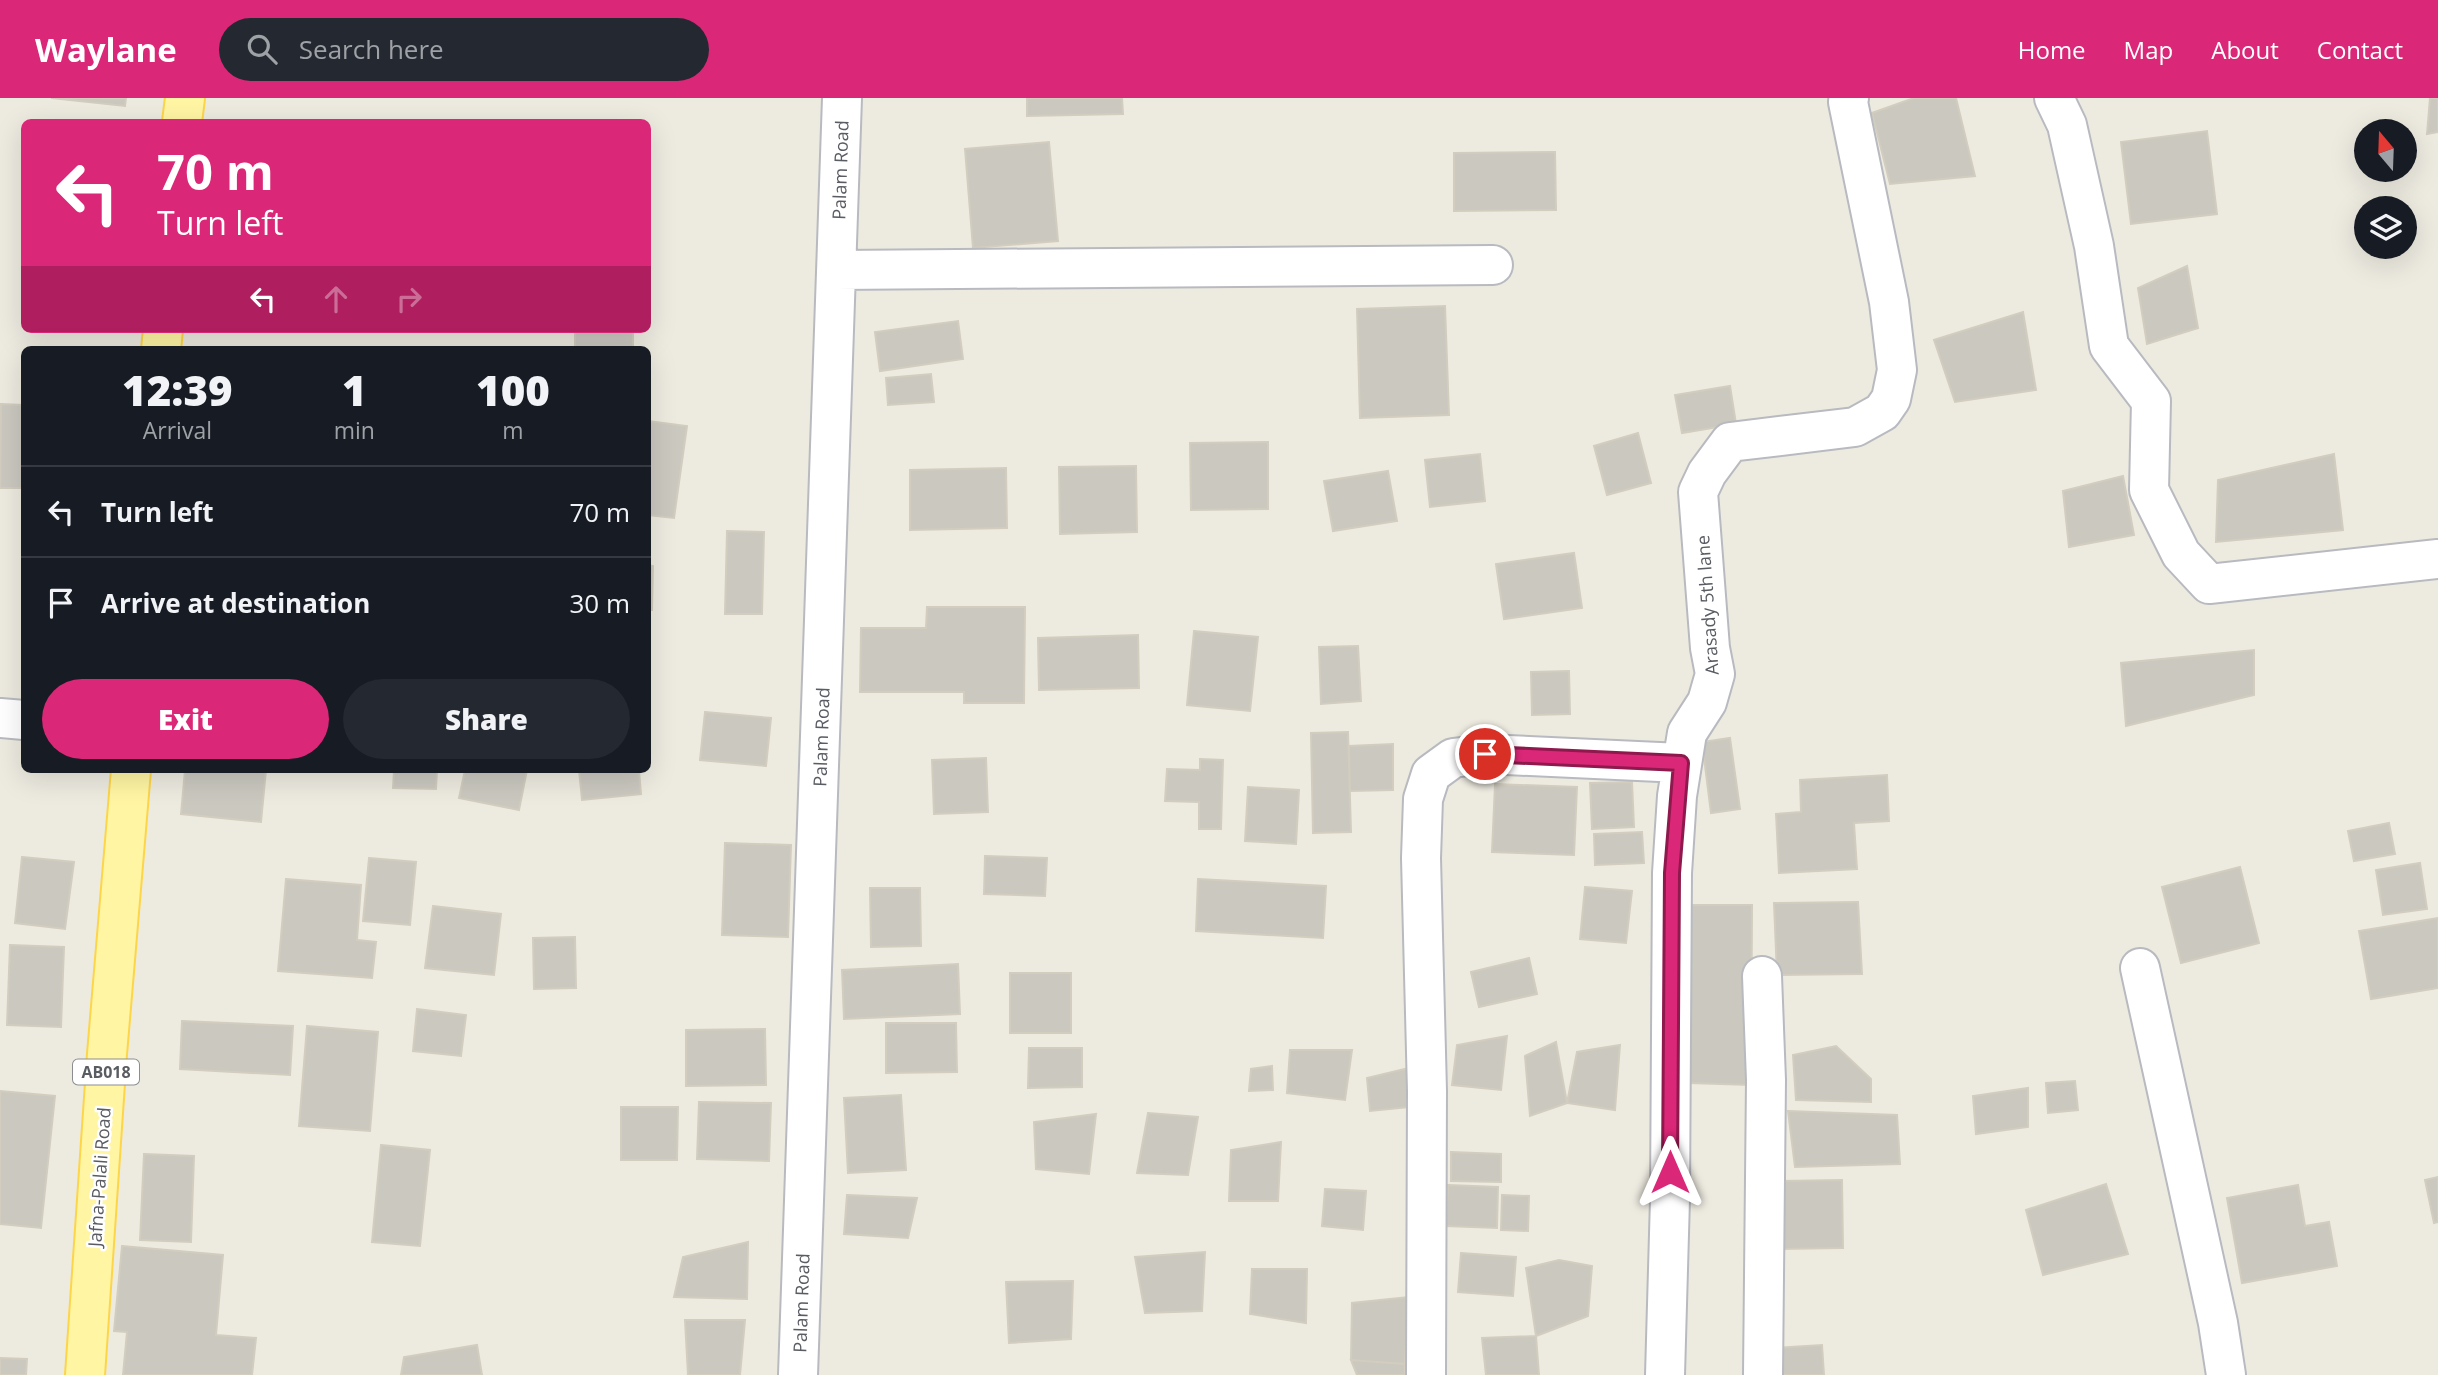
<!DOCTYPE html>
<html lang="en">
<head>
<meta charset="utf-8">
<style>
	:root { --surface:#171b24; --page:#242831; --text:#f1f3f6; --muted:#9ea1a6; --line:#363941; --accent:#db2777 }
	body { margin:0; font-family:"Open Sans",sans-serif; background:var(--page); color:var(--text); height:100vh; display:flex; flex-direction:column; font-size:26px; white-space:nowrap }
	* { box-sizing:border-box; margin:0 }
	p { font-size:23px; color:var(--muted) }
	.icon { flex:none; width:38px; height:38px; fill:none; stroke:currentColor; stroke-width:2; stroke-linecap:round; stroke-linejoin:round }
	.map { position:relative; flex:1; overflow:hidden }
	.drawer { position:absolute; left:21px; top:248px; width:630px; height:427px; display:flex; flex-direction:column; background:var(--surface); border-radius:10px; box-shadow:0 7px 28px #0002 }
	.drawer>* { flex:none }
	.top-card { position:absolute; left:21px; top:21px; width:630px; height:214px; border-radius:10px; box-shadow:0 7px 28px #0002; background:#db2777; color:#fff; overflow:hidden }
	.needle { width:46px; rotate:341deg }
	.tools { position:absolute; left:2354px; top:21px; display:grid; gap:14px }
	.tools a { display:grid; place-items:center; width:63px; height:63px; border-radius:50%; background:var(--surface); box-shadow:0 7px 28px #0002; font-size:35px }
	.pin { position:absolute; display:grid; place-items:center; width:60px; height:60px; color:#fff; margin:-30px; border:4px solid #fff; border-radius:50%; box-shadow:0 2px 7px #0007 }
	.me { position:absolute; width:77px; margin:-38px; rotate:0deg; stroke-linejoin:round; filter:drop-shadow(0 0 5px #0008) }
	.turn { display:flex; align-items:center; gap:24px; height:147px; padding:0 21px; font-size:32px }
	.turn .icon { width:91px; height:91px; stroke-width:2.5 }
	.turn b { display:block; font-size:49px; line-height:60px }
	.lanes { display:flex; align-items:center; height:66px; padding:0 21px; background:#0003; justify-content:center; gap:35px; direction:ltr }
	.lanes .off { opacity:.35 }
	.eta { display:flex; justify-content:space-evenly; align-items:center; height:119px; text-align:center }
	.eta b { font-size:42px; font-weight:800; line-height:49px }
	.action { display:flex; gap:14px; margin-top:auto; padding:14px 21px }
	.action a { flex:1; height:80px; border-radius:42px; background:var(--accent); color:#fff; font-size:28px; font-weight:800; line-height:80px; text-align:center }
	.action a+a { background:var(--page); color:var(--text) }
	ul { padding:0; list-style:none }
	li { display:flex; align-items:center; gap:21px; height:91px; padding:0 21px; border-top:2px solid var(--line) }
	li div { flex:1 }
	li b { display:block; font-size:26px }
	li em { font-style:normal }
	header { display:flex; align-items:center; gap:42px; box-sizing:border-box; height:98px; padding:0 35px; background:var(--accent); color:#fff }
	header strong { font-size:33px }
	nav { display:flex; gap:38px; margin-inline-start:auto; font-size:24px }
	.search { width:490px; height:63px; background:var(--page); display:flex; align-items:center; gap:18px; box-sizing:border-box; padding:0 24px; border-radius:38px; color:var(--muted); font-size:26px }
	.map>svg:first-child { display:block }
	.building { fill:#cac8bf; stroke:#d2cdbe; stroke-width:2 }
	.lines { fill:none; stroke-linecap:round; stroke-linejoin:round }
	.minor-casing { stroke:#b8bac0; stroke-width:42 }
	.primary-casing { stroke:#fdd549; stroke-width:42 }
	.minor { stroke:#fff; stroke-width:38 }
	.primary { stroke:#fff5a3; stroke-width:38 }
	.route-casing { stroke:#8e194d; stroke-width:18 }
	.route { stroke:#db2777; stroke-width:12 }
	.labels { text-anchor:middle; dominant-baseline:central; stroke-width:5; stroke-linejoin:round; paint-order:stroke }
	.shield { fill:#fff; stroke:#8b8d91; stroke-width:2 }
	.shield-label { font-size:16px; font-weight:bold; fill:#595c62 }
	.street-label { font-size:18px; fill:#595c62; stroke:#fff }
</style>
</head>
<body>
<header>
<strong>Waylane</strong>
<div class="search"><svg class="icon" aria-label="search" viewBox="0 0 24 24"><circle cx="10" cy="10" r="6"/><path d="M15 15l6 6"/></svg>Search here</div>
<nav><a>Home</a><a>Map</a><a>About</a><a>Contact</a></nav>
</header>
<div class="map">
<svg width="2438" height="1277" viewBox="0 0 2438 1277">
	<rect width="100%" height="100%" fill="#edebe0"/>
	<path class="building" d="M 51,0 L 126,0 L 125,8 Z
		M 1027,0 L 1122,0 L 1123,16 L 1027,18 Z
		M 1914,0 L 1956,0 L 1975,78 L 1890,86 L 1872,15 Z
		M 2430,0 L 2438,0 L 2438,34 L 2427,36 Z
		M 2207,33 L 2217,116 L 2131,126 L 2121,44 Z
		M 1049,44 L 1058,143 L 973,150 L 965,51 Z
		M 1555,54 L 1556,112 L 1454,113 L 1454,55 Z
		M 2187,168 L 2198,230 L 2147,246 L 2138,190 Z
		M 1445,208 L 1449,317 L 1360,320 L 1357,211 Z
		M 2023,214 L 2036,292 L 1955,304 L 1934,242 Z
		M 958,223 L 963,261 L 880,273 L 875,234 Z
		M 575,231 L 633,231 L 633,252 L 575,252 Z
		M 931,276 L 934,304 L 888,307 L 886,280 Z
		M 1730,288 L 1736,326 L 1682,335 L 1675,297 Z
		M 1,306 L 24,307 L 24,390 L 0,390 Z
		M 648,323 L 687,328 L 674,420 L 648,417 Z
		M 1638,335 L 1651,385 L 1607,397 L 1594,348 Z
		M 1268,344 L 1268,411 L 1191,412 L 1190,345 Z
		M 1480,356 L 1485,403 L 1430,409 L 1425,362 Z
		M 2334,356 L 2343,432 L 2216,444 L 2218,382 Z
		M 1136,368 L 1137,434 L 1060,436 L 1059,369 Z
		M 1006,370 L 1007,430 L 910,432 L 910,372 Z
		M 1388,373 L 1397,423 L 1333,433 L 1324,383 Z
		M 2123,378 L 2134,437 L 2069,449 L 2063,393 Z
		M 727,433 L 764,434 L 762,516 L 725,516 Z
		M 1574,455 L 1582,510 L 1504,521 L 1496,466 Z
		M 648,467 L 653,468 L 652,512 L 648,512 Z
		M 927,509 L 1025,509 L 1024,605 L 964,605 L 964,594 L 860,594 L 861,530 L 926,530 Z
		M 1194,533 L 1258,539 L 1250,613 L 1187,607 Z
		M 1138,537 L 1139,590 L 1039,592 L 1038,540 Z
		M 1358,548 L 1361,603 L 1321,606 L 1319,549 Z
		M 2254,552 L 2254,597 L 2126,628 L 2121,565 Z
		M 1569,573 L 1570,616 L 1532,617 L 1531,574 Z
		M 705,614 L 771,620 L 766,668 L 700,662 Z
		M 1348,634 L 1351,734 L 1313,735 L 1311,635 Z
		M 1730,640 L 1740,711 L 1711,715 L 1702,644 Z
		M 1393,646 L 1393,692 L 1350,693 L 1349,648 Z
		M 986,660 L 988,714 L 934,716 L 932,662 Z
		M 1200,661 L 1223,662 L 1221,731 L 1199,731 L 1199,704 L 1165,703 L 1167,671 L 1200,672 Z
		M 185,672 L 266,672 L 261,724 L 181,716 Z
		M 394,672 L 437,672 L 436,691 L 393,690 Z
		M 465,672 L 527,672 L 519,712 L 459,700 Z
		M 579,672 L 639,672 L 641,696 L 582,702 Z
		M 1887,677 L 1889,723 L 1854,725 L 1857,771 L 1779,775 L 1776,716 L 1801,714 L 1800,682 Z
		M 1632,684 L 1634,729 L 1592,731 L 1590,685 Z
		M 1495,686 L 1577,689 L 1574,757 L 1492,754 Z
		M 1248,689 L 1299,692 L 1296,746 L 1245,743 Z
		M 2389,725 L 2395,756 L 2354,763 L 2348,733 Z
		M 1642,734 L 1644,765 L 1595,767 L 1594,736 Z
		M 725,745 L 791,747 L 788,839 L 722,837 Z
		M 985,758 L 1047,760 L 1045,798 L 984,796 Z
		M 22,759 L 74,764 L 65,831 L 15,825 Z
		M 369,760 L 416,764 L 410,827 L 363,823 Z
		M 2420,765 L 2427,811 L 2383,817 L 2376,772 Z
		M 2240,769 L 2259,845 L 2181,865 L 2162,789 Z
		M 286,781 L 361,787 L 357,842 L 376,844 L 372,880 L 278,873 Z
		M 1198,781 L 1326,788 L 1323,840 L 1196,833 Z
		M 1585,789 L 1632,793 L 1626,845 L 1580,841 Z
		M 870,790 L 920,790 L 921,848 L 871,849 Z
		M 1858,804 L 1862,876 L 1777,877 L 1774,805 Z
		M 1688,807 L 1752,807 L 1751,987 L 1689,985 Z
		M 433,808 L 501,816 L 494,877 L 425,870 Z
		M 2438,820 L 2438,890 L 2371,901 L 2359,833 Z
		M 575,839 L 576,890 L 534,891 L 533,840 Z
		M 10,847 L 64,849 L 61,929 L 7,927 Z
		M 1529,860 L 1537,896 L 1479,909 L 1471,874 Z
		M 958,866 L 960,916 L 844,921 L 842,872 Z
		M 1010,875 L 1071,875 L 1071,935 L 1010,935 Z
		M 417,911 L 466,917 L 461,958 L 413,953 Z
		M 182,923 L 293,928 L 290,977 L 180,971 Z
		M 886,925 L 956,925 L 957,974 L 886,975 Z
		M 307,928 L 378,934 L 370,1033 L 299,1028 Z
		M 765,931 L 766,987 L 686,988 L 686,932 Z
		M 1507,938 L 1501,992 L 1452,987 L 1457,947 Z
		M 1556,944 L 1567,1005 L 1530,1018 L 1525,958 Z
		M 1620,947 L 1615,1012 L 1567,1005 L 1577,954 Z
		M 1836,948 L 1871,981 L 1871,1004 L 1796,1002 L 1793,957 Z
		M 1029,950 L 1082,950 L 1082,989 L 1028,990 Z
		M 1290,952 L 1352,952 L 1345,1002 L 1287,995 Z
		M 1272,968 L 1273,992 L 1249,993 L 1251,971 Z
		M 1409,970 L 1419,1008 L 1370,1013 L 1367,980 Z
		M 2075,983 L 2078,1012 L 2048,1015 L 2046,985 Z
		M 2028,990 L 2028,1029 L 1976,1036 L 1973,998 Z
		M 0,993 L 55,998 L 41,1130 L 0,1126 Z
		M 901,997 L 906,1072 L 848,1075 L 844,1000 Z
		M 699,1004 L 771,1005 L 769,1063 L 697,1061 Z
		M 621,1009 L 678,1009 L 677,1062 L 621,1062 Z
		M 1788,1013 L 1897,1017 L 1900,1066 L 1795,1069 Z
		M 1148,1015 L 1198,1019 L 1188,1077 L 1137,1075 Z
		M 1096,1016 L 1089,1076 L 1036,1071 L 1034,1024 Z
		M 1281,1044 L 1278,1103 L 1229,1103 L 1231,1052 Z
		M 381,1047 L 430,1052 L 420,1148 L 372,1144 Z
		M 1451,1054 L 1501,1056 L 1501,1084 L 1451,1083 Z
		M 144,1056 L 194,1058 L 191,1144 L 140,1142 Z
		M 2438,1079 L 2438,1124 L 2434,1125 L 2425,1082 Z
		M 1842,1082 L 1843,1150 L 1779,1151 L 1779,1083 Z
		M 2106,1086 L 2128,1156 L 2043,1177 L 2026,1112 Z
		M 1448,1087 L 1498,1089 L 1497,1130 L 1446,1128 Z
		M 2298,1087 L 2305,1128 L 2329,1124 L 2337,1168 L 2242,1185 L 2227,1100 Z
		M 1325,1091 L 1366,1093 L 1363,1132 L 1322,1128 Z
		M 847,1097 L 917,1100 L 908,1140 L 844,1136 Z
		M 1502,1097 L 1529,1098 L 1528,1133 L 1501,1132 Z
		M 748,1144 L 747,1201 L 674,1199 L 683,1159 Z
		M 122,1148 L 223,1157 L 216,1237 L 256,1240 L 252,1277 L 123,1277 L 127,1234 L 114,1233 Z
		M 1205,1154 L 1202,1213 L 1145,1215 L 1135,1159 Z
		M 1461,1155 L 1516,1159 L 1513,1198 L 1458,1194 Z
		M 1559,1162 L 1592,1168 L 1588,1218 L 1536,1238 L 1526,1170 Z
		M 1252,1171 L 1307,1171 L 1306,1225 L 1250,1216 Z
		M 1073,1183 L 1071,1241 L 1009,1245 L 1006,1184 Z
		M 1408,1199 L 1405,1266 L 1351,1262 L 1352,1205 Z
		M 685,1222 L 745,1222 L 740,1277 L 688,1277 Z
		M 1536,1238 L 1539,1277 L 1486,1277 L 1482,1240 Z
		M 477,1247 L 482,1277 L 401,1277 L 404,1259 Z
		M 1822,1247 L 1824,1277 L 1777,1277 L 1775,1250 Z
		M 0,1260 L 27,1261 L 26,1277 L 0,1277 Z
		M 1351,1262 L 1405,1266 L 1405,1277 L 1357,1277 Z"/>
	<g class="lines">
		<defs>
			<path id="minor" d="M 2054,0 L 2067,27 L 2094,148 L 2109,248 L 2151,303 L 2149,392 L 2181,456 L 2209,486 L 2438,461
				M 837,172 L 1493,167
				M 0,620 L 24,622
				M 2140,870 L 2218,1225 L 2226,1277
				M 1762,878 L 1766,982 L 1763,1277
				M 798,1277 L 842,0
				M 1426,1277 L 1427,993 L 1421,760 L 1423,701 L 1431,676 L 1453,660 L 1485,656 L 1681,665
				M 1665,1277 L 1670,1101 L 1672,775 L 1677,698 L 1687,635 L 1707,604 L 1715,576 L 1710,550 L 1698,394 L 1707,375 L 1730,344 L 1855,329 L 1882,314 L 1891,301 L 1897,272 L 1889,204 L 1848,4 L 1849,0"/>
			<path id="primary" d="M 182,24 L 185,0
				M 161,252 L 163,231
				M 85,1277 L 107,956 L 131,672"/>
		</defs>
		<use href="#minor" class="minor-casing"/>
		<use href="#primary" class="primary-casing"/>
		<use href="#minor" class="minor"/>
		<use href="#primary" class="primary"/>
	</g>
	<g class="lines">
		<defs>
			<path id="route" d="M 1485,656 L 1681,665 L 1672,775 L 1670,1074"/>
		</defs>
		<use href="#route" class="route-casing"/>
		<use href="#route" class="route"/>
	</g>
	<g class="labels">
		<rect class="shield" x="73" y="961.5" width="66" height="25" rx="5"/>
		<g class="shield-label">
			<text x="106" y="974">AB018</text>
		</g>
		<g class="street-label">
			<text transform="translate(840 72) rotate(-88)">Palam Road</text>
			<text transform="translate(1707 507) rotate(-94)">Arasady 5th lane</text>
			<text transform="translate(821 639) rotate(-88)">Palam Road</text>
			<text transform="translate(99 1079) rotate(-86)">Jafna-Palali Road</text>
			<text transform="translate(801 1205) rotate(-88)">Palam Road</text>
		</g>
	</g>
</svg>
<div class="tools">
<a><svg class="needle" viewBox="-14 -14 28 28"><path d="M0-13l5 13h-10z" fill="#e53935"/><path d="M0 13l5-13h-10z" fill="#9ea1a6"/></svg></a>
<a><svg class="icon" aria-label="layers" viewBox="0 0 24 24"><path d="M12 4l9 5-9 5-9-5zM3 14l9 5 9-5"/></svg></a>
</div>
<div class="pin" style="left:1485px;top:656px;background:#d93025"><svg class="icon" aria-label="arrive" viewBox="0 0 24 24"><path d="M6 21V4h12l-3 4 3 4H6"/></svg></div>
<svg class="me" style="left:1670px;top:1074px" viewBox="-20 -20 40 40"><path d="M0-17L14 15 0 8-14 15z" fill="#db2777" stroke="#fff" stroke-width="4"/></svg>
<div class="top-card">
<div class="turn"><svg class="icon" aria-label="left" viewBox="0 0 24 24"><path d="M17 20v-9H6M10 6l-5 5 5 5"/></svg><div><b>70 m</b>Turn left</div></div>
<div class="lanes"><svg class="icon" aria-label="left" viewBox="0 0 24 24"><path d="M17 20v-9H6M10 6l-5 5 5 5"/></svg><svg class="icon off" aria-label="ahead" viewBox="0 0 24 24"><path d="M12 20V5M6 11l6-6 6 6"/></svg><svg class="icon off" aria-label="right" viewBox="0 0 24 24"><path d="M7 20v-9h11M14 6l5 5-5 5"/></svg></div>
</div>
<section class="drawer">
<div class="eta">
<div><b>12:39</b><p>Arrival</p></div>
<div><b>1</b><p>min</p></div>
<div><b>100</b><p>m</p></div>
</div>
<ul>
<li><svg class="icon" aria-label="left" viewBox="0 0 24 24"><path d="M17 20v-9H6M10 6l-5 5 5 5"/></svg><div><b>Turn left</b></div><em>70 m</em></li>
<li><svg class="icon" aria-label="arrive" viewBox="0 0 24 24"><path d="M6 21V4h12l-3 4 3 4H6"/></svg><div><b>Arrive at destination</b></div><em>30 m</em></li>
</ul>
<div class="action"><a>Exit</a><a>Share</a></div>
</section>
</div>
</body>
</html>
